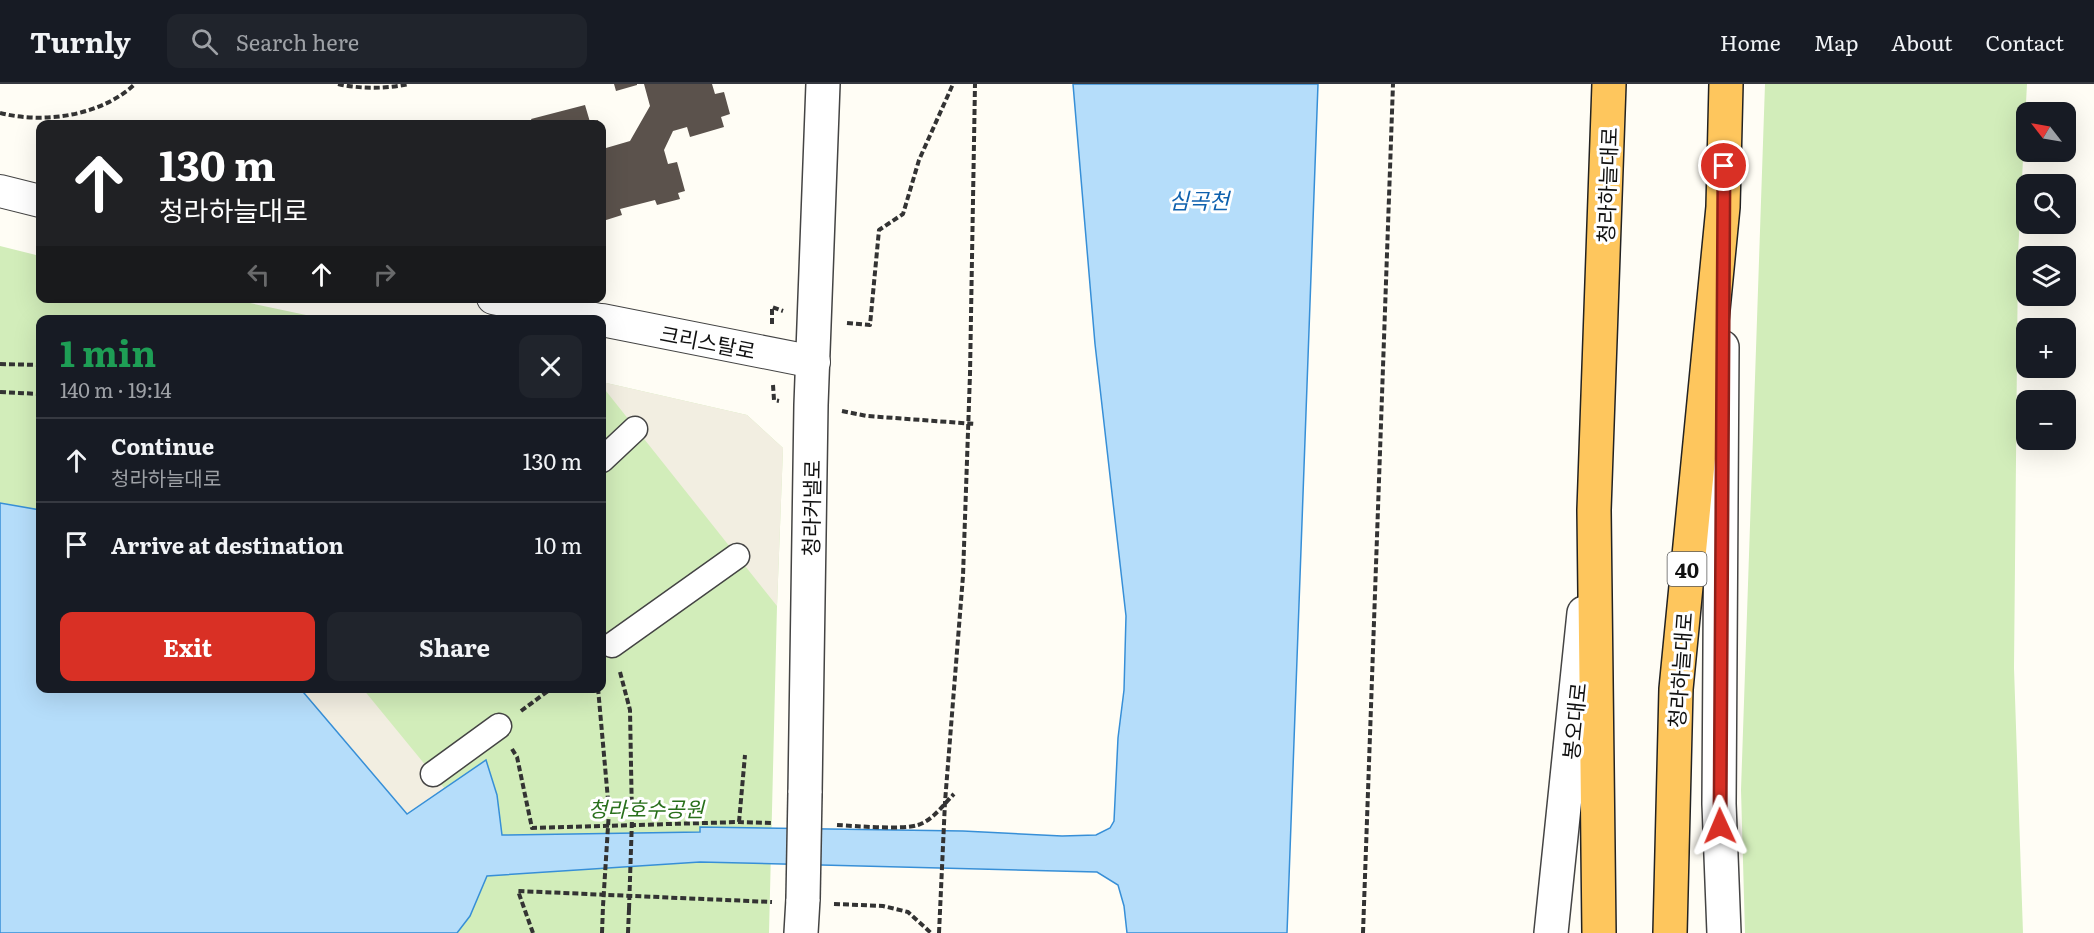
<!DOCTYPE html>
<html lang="en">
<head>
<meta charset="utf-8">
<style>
	:root { --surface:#171b24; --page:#20242c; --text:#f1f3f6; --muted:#9ea1a6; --line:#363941; --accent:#d93025 }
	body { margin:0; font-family:Literata,"Noto Sans KR",serif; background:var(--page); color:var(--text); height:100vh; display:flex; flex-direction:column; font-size:22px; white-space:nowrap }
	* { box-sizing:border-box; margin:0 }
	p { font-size:20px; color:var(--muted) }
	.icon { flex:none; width:33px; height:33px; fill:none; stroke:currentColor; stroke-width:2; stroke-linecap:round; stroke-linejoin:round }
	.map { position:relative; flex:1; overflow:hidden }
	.drawer { position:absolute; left:36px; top:231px; width:570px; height:378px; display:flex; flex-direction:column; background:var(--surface); border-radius:12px; box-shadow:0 6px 24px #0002 }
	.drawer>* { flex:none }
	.top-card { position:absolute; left:36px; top:36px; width:570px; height:183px; border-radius:12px; box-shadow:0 6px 24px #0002; background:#202124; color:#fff; overflow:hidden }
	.needle { width:39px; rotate:301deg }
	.buttons { position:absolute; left:2016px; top:18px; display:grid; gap:12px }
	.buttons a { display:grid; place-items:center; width:60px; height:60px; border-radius:12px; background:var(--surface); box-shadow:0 6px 24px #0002; font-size:30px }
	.pin { position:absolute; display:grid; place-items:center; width:51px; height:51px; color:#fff; margin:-26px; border:3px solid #fff; border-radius:50%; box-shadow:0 2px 6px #0007 }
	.me { position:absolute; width:66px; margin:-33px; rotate:359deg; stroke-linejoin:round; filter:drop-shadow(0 0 4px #0008) }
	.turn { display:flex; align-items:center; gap:21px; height:126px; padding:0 24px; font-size:27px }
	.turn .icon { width:78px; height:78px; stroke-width:2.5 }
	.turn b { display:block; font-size:42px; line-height:51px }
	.lanes { display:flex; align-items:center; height:57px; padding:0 24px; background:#0003; justify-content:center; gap:30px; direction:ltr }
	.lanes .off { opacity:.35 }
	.round { display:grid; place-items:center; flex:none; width:63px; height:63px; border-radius:12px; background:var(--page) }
	.head { display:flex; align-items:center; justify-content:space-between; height:102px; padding:0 24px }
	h1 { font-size:36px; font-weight:700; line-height:45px; color:#1e9e55 }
	.cta { display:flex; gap:12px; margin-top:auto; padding:12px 24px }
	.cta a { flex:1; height:69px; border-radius:12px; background:var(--accent); color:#fff; font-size:24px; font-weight:700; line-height:69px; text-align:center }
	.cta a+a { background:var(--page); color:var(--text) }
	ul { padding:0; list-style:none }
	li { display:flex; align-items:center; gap:18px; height:84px; padding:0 24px; border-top:2px solid var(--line) }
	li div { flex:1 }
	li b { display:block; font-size:22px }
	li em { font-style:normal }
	header { display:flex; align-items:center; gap:36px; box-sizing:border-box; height:84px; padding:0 30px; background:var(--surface); border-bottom:2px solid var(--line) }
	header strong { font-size:28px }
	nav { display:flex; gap:33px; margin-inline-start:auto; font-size:21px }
	.search { width:420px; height:54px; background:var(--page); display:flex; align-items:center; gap:15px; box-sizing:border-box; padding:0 21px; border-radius:12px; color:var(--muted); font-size:22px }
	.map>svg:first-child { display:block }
	.green { fill:#d2edba }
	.plaza { fill:#f2eee1 }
	.water { fill:#b5ddfa; stroke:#378fd7; stroke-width:1.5 }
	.building { fill:#5b524c }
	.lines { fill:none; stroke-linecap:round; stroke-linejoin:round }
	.pedestrian-casing { stroke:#444; stroke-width:27 }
	.minor-casing { stroke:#444; stroke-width:34 }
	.tertiary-casing { stroke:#444; stroke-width:36 }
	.trunk-casing { stroke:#222; stroke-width:36 }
	.path { stroke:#333; stroke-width:4; stroke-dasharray:6 3; stroke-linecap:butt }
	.pedestrian { stroke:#fff; stroke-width:24 }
	.minor { stroke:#fff; stroke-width:32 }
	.tertiary { stroke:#fff; stroke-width:33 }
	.trunk { stroke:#fec65d; stroke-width:33 }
	.tertiary-bridge-casing { stroke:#444; stroke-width:36; stroke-linecap:butt }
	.path-bridge { stroke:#333; stroke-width:4; stroke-dasharray:6 3; stroke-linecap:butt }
	.tertiary-bridge { stroke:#fff; stroke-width:33 }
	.route-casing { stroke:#8d1f18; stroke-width:15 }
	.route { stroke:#d93025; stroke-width:10 }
	.labels { text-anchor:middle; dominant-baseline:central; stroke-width:6; stroke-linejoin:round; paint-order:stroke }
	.shield { fill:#fff; stroke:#585858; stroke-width:1.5 }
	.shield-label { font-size:20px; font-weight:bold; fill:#111 }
	.street-label { font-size:21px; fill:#111; stroke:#fff }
	.park-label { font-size:21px; font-style:italic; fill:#286f1b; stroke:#fff }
	.water-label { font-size:22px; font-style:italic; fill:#0f61ae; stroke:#fff }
</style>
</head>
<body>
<header>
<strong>Turnly</strong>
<div class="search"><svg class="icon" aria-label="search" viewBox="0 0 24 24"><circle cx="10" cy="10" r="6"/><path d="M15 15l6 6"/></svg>Search here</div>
<nav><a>Home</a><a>Map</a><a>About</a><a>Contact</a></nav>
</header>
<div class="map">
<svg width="2094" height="849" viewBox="0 0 2094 849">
	<rect width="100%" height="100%" fill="#fffdf5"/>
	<path class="green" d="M 1765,0 L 2027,0 L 2018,170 L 2014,584 L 2023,849 L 1745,849 L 1741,706 Z
		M 0,162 L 40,172 L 40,214 L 231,215 L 325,235 L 40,236 L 40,604 L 602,604 L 602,298 L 747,331 L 783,364 L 777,522 L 769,849 L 0,849 Z"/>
	<path class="plaza" d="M 602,298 L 747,331 L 783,364 L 777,522 L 602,302 Z
		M 308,605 L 363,605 L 445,705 L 407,731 L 303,609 Z"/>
	<path class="water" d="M 1073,0 L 1318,0 L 1287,849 L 1127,849 L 1124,822 L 1118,801 L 1097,788 L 700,778 L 487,792 L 470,832 L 457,849 L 0,849 L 0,419 L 40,426 L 40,604 L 308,605 L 304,609 L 407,730 L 486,676 L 497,711 L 502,751 L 700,748 L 700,743 L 963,747 L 1062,752 L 1096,751 L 1110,744 L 1114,737 L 1118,654 L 1124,606 L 1126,532 L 1095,260 Z"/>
	<path class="building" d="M 614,0 L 637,0 L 637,1 L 616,7 Z
		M 644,0 L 712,0 L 715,10 L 724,8 L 730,30 L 721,33 L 724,43 L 690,53 L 687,43 L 673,47 L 664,66 L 668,80 L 677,78 L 685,107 L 678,109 L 680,115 L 657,121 L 655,116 L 620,125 L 622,131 L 603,137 L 602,51 L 606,64 L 630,57 L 650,22 Z
		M 585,21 L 590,38 L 598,36 L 599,40 L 533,40 L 531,35 Z"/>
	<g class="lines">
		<defs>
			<path id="pedestrian" d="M 602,376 L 635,345
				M 612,561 L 737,472
				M 433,690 L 499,642"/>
			<path id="minor" d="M 0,107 L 40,117
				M 493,214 L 599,236
				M 602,236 L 814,278"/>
			<path id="tertiary" d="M 1722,263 L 1719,720 L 1724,849
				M 805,709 L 811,321 L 823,0
				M 801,849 L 803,815
				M 1551,849 L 1584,529"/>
			<path id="trunk" d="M 1599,849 L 1594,426 L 1609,0
				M 1670,849 L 1676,605 L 1723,123 L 1726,0"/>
		</defs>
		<use href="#pedestrian" class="pedestrian-casing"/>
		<use href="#minor" class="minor-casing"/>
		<use href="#tertiary" class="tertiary-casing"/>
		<use href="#trunk" class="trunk-casing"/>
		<path class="path" d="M 338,0 C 360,5 386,5 409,0
			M 0,29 C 44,40 101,32 135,0
			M 847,239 L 870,241 L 879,146 L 903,130 L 919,76 L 953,0
			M 772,240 L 772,223 L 783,227
			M 0,280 L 40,281
			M 773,301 L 774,316 L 779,317
			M 0,308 L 40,310
			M 842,327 L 867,332 L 976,340
			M 620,588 L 630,626 L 632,735
			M 598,604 L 609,727
			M 521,627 L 552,604
			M 512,665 L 517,673 L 532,744 L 739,738 L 772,739
			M 739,738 L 745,671
			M 837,741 C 856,742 901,746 918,741 C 933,736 943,721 954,710
			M 834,820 L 883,822 L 908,828 L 931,849
			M 533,849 L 518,807 L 772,818
			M 602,849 L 603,822
			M 628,849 L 629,825
			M 939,849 L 945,718 L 963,492 L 970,290 L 975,0
			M 1363,849 L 1393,0"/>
		<use href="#pedestrian" class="pedestrian"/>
		<use href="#minor" class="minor"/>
		<use href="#tertiary" class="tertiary"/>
		<use href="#trunk" class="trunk"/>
		<defs>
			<path id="tertiary-bridge" d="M 803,815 L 805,709"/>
		</defs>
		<use href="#tertiary-bridge" class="tertiary-bridge-casing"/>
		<path class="path-bridge" d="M 603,822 L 609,727
			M 629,825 L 632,735"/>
		<use href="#tertiary-bridge" class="tertiary-bridge"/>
	</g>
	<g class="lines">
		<defs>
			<path id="route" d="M 1720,742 L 1724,82"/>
		</defs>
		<use href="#route" class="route-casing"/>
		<use href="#route" class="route"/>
	</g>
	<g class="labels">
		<rect class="shield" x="1667.5" y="468" width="39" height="34" rx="4.5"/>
		<g class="shield-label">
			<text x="1687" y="485">40</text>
		</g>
		<g class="street-label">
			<text transform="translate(1606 101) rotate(-88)">청라하늘대로</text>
			<text transform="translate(708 257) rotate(11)">크리스탈로</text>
			<text transform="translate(810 424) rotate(-89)">청라커낼로</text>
			<text transform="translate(1679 586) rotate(-86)">청라하늘대로</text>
			<text transform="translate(1573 637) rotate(-84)">봉오대로</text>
		</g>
		<g class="park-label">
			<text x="646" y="723">청라호수공원</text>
		</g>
		<g class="water-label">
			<text x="1199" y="115">심곡천</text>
		</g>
	</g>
</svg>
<div class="buttons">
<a><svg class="needle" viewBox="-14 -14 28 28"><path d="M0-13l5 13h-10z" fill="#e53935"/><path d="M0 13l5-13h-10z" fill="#9ea1a6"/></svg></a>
<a><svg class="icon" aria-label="search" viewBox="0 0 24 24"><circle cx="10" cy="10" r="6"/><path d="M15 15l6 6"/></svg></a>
<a><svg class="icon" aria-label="layers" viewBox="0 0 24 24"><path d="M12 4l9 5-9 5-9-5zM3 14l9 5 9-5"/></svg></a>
<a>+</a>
<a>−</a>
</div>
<div class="pin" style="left:1724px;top:82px;background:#d93025"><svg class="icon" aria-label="arrive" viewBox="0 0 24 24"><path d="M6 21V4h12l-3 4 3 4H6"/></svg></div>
<svg class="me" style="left:1720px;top:742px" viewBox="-20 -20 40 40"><path d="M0-17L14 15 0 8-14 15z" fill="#d93025" stroke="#fff" stroke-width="4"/></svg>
<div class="top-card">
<div class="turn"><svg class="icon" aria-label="ahead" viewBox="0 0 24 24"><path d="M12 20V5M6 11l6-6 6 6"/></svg><div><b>130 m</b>청라하늘대로</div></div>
<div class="lanes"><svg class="icon off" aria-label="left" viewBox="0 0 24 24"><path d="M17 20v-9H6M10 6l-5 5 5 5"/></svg><svg class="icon" aria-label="ahead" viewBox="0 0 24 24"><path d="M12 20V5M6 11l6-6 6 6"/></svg><svg class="icon off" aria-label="right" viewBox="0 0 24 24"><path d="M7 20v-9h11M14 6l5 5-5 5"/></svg></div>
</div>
<section class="drawer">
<div class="head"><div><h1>1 min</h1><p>140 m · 19:14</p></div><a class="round"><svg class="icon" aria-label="close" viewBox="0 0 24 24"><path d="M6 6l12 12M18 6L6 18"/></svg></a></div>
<ul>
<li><svg class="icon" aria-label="ahead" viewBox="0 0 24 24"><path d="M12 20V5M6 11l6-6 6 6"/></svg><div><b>Continue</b><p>청라하늘대로</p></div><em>130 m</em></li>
<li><svg class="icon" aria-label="arrive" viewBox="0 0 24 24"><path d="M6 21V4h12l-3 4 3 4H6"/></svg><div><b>Arrive at destination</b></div><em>10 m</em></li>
</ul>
<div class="cta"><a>Exit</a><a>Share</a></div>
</section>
</div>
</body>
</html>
